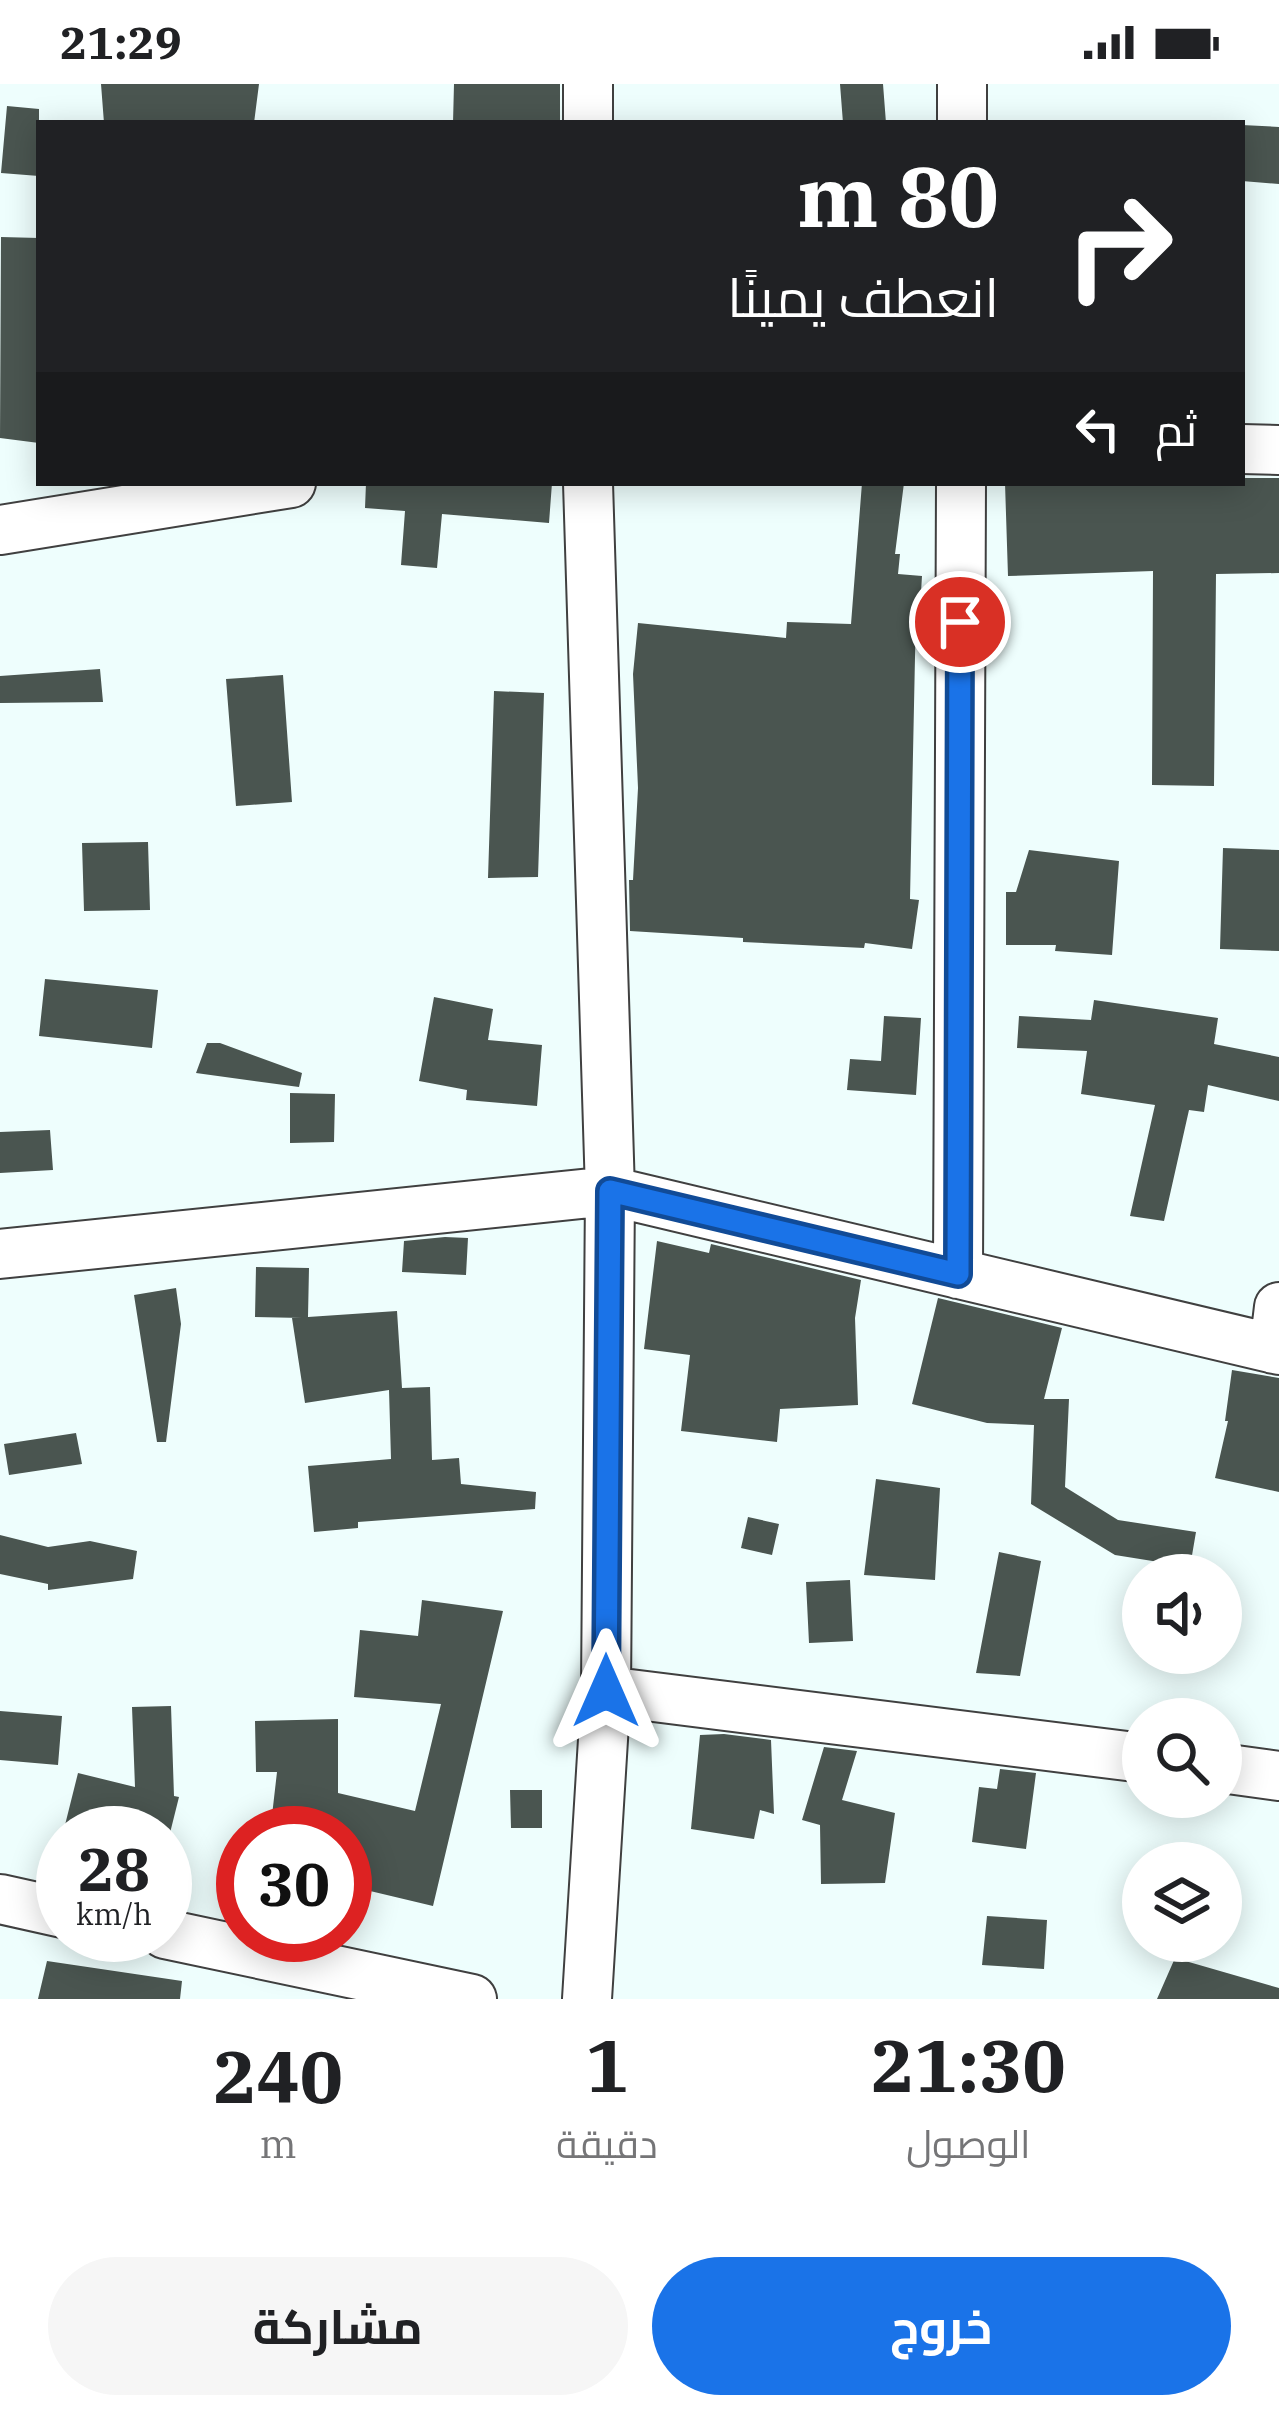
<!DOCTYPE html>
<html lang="ar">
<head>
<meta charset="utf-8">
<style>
	:root { --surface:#fff; --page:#f6f6f6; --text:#202124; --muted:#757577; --accent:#1a73e8 }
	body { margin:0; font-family:"IBM Plex Serif",Cairo,serif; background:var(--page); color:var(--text); direction:rtl; height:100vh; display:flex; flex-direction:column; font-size:45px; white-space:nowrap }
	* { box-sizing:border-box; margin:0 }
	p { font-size:39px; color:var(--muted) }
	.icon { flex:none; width:66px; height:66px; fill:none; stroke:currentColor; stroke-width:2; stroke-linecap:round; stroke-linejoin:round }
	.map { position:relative; height:1915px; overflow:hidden; direction:ltr }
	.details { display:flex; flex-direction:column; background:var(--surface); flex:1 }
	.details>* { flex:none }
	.hud { position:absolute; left:36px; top:36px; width:1209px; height:366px; border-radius:0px; box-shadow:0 6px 30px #0003; direction:rtl; background:#202124; color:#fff; overflow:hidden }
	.fabs { position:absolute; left:1122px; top:1470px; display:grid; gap:24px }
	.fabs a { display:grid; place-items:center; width:120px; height:120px; border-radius:50%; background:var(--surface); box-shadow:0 6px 30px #0003; font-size:60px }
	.speed { position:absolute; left:36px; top:1722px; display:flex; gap:24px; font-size:60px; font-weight:700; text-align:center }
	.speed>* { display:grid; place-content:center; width:156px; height:156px; border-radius:50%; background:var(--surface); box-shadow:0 6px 30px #0003; line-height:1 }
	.speed small { font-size:30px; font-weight:400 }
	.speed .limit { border:18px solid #d22; background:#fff; color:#111 }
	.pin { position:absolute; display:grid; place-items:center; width:102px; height:102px; color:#fff; margin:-51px; border:6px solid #fff; border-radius:50%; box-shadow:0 3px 12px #0007 }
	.me { position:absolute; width:132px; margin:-66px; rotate:0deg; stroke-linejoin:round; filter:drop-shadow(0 0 9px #0008) }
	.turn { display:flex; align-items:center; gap:42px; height:252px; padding:0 48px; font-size:54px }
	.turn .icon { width:156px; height:156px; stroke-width:2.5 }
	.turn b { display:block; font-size:84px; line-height:102px }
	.then { display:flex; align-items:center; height:114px; padding:0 48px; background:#0003; gap:24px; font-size:45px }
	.eta { display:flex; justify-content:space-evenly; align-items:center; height:204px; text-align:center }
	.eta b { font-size:72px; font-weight:700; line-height:84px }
	.cta { display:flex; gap:24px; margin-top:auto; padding:24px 48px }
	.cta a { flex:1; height:138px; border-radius:72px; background:var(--accent); color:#fff; font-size:48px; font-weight:700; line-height:138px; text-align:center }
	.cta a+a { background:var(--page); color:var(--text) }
	.status { display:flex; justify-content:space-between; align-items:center; height:84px; padding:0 60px; background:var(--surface); direction:ltr }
	.status svg { height:33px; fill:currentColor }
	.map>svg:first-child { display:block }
	.building { fill:#4a5550 }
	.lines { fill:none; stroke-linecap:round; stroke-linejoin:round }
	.minor-casing { stroke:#404040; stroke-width:52 }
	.minor { stroke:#fff; stroke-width:48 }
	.route-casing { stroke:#114b97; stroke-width:30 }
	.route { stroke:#1a73e8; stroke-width:21 }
</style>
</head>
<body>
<div class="status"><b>21:29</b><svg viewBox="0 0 49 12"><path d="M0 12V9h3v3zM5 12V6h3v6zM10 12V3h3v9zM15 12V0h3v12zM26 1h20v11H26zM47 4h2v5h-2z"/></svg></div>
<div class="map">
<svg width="1279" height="1915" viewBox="0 0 1279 1915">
	<rect width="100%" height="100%" fill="#eefefd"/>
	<path class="building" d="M 101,0 L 259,0 L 254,39 L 104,39 Z
		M 454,0 L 560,0 L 560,39 L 453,39 Z
		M 840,0 L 883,0 L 886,39 L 843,39 Z
		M 7,22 L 39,25 L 39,92 L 1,89 Z
		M 1242,41 L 1279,43 L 1279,100 L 1242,97 Z
		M 1,153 L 39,154 L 39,359 L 0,354 Z
		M 1242,394 L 1279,394 L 1279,489 L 1216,490 L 1214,702 L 1152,701 L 1153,487 L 1008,492 L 1005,399 L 1242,399 Z
		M 366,399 L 552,399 L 549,439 L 442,430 L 437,484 L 401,481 L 405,427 L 365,424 Z
		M 862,399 L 904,399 L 895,470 L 900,470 L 898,490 L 922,492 L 920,525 L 916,525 L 910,815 L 919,816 L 912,865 L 865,859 L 864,864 L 743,858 L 743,854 L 630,847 L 629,796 L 633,796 L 638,704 L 633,590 L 638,539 L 786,554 L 787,538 L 851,540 Z
		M 100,585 L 103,618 L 0,619 L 0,592 Z
		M 283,591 L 292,718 L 236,722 L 226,595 Z
		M 494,607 L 544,609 L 538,793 L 488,794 Z
		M 148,758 L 150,826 L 84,827 L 82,759 Z
		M 1223,764 L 1279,766 L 1279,867 L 1220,865 Z
		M 1029,766 L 1119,777 L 1112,871 L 1055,867 L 1056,861 L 1006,861 L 1006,808 L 1016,808 Z
		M 45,895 L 158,906 L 152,964 L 39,952 Z
		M 434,913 L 493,925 L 488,956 L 542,961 L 537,1022 L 466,1016 L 467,1006 L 419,997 Z
		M 1094,916 L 1218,934 L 1214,960 L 1279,973 L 1279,1017 L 1208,1001 L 1204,1028 L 1189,1026 L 1164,1137 L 1130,1132 L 1155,1021 L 1081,1010 L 1087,967 L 1017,964 L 1019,932 L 1091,936 Z
		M 884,932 L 921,934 L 916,1011 L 847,1006 L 850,975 L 881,977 Z
		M 207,959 L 220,959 L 302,989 L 299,1003 L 196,989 Z
		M 290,1009 L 335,1010 L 334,1058 L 290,1059 Z
		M 50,1046 L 53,1086 L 0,1089 L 0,1048 Z
		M 445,1153 L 468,1154 L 466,1191 L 402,1188 L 404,1157 Z
		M 657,1157 L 709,1169 L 711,1160 L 861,1196 L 855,1234 L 858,1321 L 780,1325 L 777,1358 L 681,1347 L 690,1271 L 644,1265 Z
		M 256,1183 L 309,1184 L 308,1233 L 397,1227 L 402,1304 L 430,1303 L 432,1376 L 459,1374 L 461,1400 L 536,1408 L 535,1425 L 358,1438 L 358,1444 L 314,1448 L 308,1382 L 391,1375 L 389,1306 L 305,1319 L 292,1234 L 302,1234 L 255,1233 Z
		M 176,1204 L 181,1240 L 166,1358 L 157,1358 L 134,1211 Z
		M 938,1214 L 1062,1244 L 1044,1315 L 1069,1315 L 1065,1403 L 1118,1436 L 1196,1448 L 1190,1483 L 1115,1471 L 1031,1420 L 1034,1341 L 987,1339 L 912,1320 Z
		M 1232,1286 L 1279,1294 L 1279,1408 L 1215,1394 L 1228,1337 L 1225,1337 Z
		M 76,1349 L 82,1380 L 9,1391 L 4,1360 Z
		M 876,1395 L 940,1404 L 935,1496 L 864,1491 Z
		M 748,1433 L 779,1440 L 772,1471 L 741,1464 Z
		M 0,1451 L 48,1463 L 90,1457 L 137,1467 L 133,1495 L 48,1506 L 48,1500 L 0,1490 Z
		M 999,1468 L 1041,1477 L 1020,1592 L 976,1589 Z
		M 850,1496 L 853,1557 L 809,1559 L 806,1498 Z
		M 422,1516 L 503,1527 L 433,1822 L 345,1801 L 345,1749 L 270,1749 L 277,1688 L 256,1688 L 255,1637 L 338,1635 L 338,1709 L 415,1727 L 441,1620 L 354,1613 L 360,1546 L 418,1552 Z
		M 171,1622 L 174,1712 L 179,1713 L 170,1749 L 98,1749 L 65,1741 L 78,1689 L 135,1703 L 132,1623 Z
		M 0,1627 L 62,1632 L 58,1681 L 0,1676 Z
		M 724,1650 L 771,1656 L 774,1730 L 760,1726 L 754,1755 L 691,1745 L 700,1651 Z
		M 824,1663 L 857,1667 L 842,1716 L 895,1729 L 885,1799 L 821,1800 L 820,1741 L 802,1736 Z
		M 1000,1685 L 1036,1689 L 1026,1765 L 972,1758 L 979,1703 L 997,1705 Z
		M 510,1706 L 542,1706 L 542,1744 L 511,1744 Z
		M 987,1832 L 1047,1836 L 1044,1885 L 982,1881 Z
		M 1175,1874 L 1279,1904 L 1279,1915 L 1157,1915 Z
		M 47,1877 L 182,1897 L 180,1915 L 38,1915 Z"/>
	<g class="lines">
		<defs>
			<path id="minor" d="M 588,39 L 588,0
				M 962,39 L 962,0
				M 1242,365 L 1279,366
				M 0,446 L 291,399
				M 0,1170 L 610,1107 L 1279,1266
				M 958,1190 L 961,399
				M 1274,1265 L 1279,1223
				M 606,1607 L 1143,1674
				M 1221,1684 L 1279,1692
				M 0,1815 L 63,1829
				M 165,1850 L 472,1915
				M 587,1915 L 606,1607 L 610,1107 L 588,399"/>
		</defs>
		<use href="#minor" class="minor-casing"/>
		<use href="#minor" class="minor"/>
	</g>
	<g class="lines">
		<defs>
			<path id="route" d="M 606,1607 L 610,1107 L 958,1190 L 960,538"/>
		</defs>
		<use href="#route" class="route-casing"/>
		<use href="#route" class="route"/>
	</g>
</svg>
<div class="fabs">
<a><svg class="icon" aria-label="sound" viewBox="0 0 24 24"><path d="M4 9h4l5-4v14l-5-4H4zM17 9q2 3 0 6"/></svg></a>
<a><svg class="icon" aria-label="search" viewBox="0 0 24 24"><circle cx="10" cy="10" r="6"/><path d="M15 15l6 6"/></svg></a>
<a><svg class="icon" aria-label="layers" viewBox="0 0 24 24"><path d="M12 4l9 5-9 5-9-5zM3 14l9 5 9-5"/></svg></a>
</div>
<div class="speed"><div>28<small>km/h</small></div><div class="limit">30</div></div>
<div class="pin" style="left:960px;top:538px;background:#d93025"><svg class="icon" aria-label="arrive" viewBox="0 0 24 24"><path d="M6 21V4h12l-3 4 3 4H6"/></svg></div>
<svg class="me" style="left:606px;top:1607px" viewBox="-20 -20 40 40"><path d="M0-17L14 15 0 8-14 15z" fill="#1a73e8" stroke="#fff" stroke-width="4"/></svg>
<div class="hud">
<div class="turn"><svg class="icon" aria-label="right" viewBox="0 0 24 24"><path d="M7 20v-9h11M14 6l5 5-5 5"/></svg><div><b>80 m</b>انعطف يمينًا</div></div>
<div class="then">ثم<svg class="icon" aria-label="left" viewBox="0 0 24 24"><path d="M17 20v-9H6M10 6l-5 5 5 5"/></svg></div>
</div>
</div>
<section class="details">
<div class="eta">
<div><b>21:30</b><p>الوصول</p></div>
<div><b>1</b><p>دقيقة</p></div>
<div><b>240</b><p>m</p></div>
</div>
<div class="cta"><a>خروج</a><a>مشاركة</a></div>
</section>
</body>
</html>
